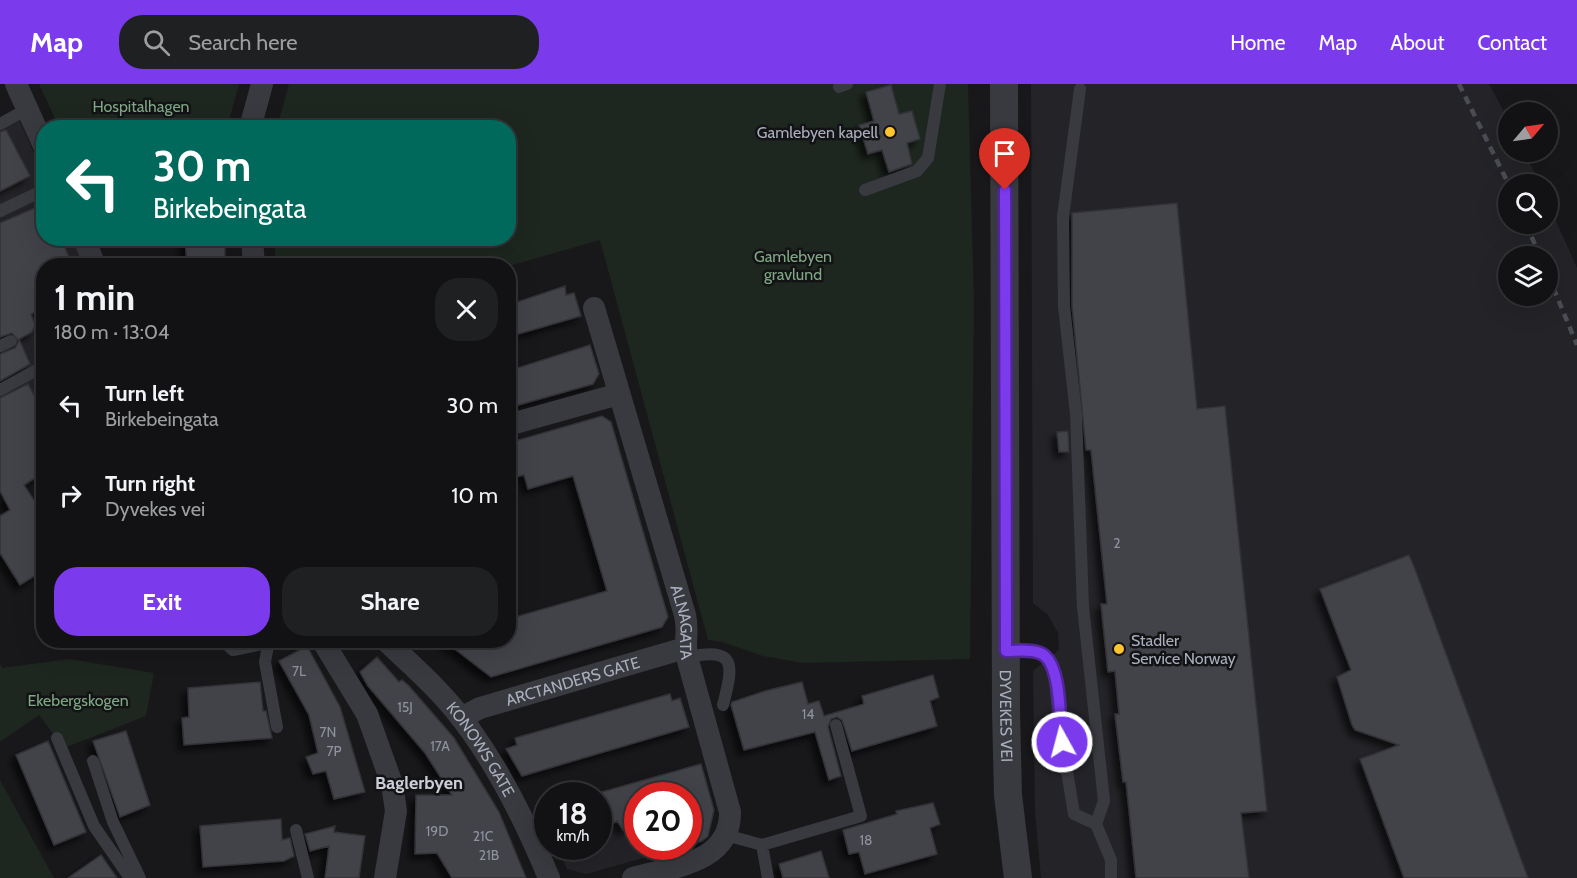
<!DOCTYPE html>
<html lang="en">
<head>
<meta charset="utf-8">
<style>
	:root { --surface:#121214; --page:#1f2022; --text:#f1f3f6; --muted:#9c9ea0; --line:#313234; --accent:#7c3aed }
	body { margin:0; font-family:Cabin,sans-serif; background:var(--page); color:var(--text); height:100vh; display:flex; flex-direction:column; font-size:22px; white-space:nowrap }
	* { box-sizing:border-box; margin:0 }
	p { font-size:20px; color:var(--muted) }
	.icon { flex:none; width:33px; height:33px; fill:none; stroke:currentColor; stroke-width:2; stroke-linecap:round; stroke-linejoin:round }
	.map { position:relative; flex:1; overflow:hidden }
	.details { position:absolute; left:36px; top:174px; width:480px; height:390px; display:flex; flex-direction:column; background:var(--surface); border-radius:24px; box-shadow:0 6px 24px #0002,0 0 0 2px var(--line) }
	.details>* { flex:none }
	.top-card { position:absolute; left:36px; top:36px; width:480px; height:126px; border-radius:24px; box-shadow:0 6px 24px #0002,0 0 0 2px var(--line); background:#00695c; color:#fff; overflow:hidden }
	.needle { width:39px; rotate:61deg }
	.tools { position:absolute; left:1498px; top:18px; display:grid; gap:12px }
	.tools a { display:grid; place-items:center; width:60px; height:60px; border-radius:50%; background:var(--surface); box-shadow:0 6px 24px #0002,0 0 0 2px var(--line); font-size:30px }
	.speed { position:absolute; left:534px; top:698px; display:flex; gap:12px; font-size:30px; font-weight:700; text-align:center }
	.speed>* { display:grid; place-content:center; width:78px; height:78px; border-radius:50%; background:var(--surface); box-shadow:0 6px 24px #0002,0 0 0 2px var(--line); line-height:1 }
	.speed small { font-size:15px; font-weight:400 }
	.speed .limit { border:9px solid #d22; background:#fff; color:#111 }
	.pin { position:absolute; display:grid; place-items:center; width:51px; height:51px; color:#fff; margin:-62px -26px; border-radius:50% 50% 50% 0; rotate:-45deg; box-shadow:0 0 6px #0007 }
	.pin .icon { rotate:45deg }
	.me { position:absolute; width:66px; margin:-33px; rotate:353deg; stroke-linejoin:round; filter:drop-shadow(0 0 4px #0008) }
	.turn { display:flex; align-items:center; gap:21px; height:126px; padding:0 18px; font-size:27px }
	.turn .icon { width:78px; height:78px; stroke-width:2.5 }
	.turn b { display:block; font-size:42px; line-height:51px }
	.round { display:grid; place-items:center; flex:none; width:63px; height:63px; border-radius:24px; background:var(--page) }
	.overview { display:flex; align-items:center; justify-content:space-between; height:102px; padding:0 18px }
	h1 { font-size:36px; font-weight:700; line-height:45px }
	.action { display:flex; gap:12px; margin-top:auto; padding:12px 18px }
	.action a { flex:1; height:69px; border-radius:24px; background:var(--accent); color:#fff; font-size:24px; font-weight:700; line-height:69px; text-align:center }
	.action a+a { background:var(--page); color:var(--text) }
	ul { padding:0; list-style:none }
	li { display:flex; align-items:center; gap:18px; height:90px; padding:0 18px }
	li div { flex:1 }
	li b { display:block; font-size:22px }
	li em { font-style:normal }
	header { display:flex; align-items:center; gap:36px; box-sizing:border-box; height:84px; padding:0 30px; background:var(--accent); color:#fff }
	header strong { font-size:28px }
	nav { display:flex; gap:33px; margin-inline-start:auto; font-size:21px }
	.search { width:420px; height:54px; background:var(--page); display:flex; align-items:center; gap:15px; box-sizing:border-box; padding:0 21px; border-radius:24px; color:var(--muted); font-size:22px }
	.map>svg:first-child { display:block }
	.built { fill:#242428; fill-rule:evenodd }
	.green { fill:#1d261f }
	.building { fill:#424348; stroke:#323237; stroke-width:1.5; filter:url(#shadow) }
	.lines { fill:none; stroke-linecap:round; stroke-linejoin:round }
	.service { stroke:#393940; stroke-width:12 }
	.minor { stroke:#393940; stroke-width:22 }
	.tertiary { stroke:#393940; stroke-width:28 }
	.rail { stroke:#4b4d55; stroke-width:4.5; stroke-dasharray:8 6; stroke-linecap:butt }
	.route-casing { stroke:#51269a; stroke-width:15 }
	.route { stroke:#7c3aed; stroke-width:10 }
	.poi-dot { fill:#ffc52c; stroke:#131316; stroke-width:2 }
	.labels { text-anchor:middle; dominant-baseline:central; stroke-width:5; stroke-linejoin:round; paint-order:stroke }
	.number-label { font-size:14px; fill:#8f939f }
	.park-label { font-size:16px; fill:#7fa884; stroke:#131316 }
	.poi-label { font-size:16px; fill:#a9aebc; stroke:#131316; text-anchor:end }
	.street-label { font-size:16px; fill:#a9aebc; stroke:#131316 }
	.neighbourhood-label { font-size:18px; font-weight:bold; fill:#cbcdd7; stroke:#131316 }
</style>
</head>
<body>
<header>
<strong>Map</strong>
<div class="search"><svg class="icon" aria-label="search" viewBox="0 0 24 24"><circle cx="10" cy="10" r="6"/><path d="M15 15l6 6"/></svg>Search here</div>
<nav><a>Home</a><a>Map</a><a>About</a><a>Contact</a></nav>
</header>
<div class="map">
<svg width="1577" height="794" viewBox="0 0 1577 794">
	<defs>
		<filter id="shadow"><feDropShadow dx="-5.5" dy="5.5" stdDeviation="3" flood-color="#0009"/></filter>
	</defs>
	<rect width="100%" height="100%" fill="#18181b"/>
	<path class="built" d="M 1031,0 L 1489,0 L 1509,37 L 1509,68 L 1524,68 L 1540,100 L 1509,100 L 1509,140 L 1548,140 L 1548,119 L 1577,184 L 1577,794 L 1041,794 L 1035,728 L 1033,587 L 1059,566 L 1058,549 L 1048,531 L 1033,519 ZM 1509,172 L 1548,172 L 1548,212 L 1509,212 Z
		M 19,35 L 43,90 L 44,154 L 73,155 L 85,181 L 44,182 L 43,390 L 0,420 L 0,45 Z
		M 701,680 L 714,730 L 707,750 L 697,758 L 689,761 L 688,711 L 638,711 L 638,762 L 686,762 L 586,790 L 567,785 L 557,762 L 598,762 L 598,711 L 591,711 Z"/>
	<path class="green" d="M 39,0 L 239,0 L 227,44 L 59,43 Z
		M 289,0 L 968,0 L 974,218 L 970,575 L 803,579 L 763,572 L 722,558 L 708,556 L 600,156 L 509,182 L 276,182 L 274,155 L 508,154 L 508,44 L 277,43 Z
		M 69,575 L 154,589 L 146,632 L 64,664 L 39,631 L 0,658 L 0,580 L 2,584 Z
		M 0,696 L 54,794 L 0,794 Z"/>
	<path class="building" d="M 891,1 L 899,30 L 912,27 L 920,55 L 907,59 L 912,80 L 889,88 L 882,66 L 868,70 L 859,41 L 874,37 L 866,8 Z
		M 6,46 L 30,92 L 0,107 L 0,48 Z
		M 1177,119 L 1197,325 L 1225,322 L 1267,727 L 1241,729 L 1249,794 L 1136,794 L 1126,698 L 1123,698 L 1115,630 L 1119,630 L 1115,587 L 1108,588 L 1101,520 L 1107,520 L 1091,366 L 1086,366 L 1072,221 L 1072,129 Z
		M 44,120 L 44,154 L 61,154 L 73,182 L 44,182 L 44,225 L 31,230 L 35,241 L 32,248 L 19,255 L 30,280 L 0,297 L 0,270 L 15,264 L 19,257 L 12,249 L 0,253 L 0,139 Z
		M 185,154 L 225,154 L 225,182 L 187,182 Z
		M 565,202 L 566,211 L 574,209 L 581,232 L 508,253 L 508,221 Z
		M 590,261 L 599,290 L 593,300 L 508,324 L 508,287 Z
		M 28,300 L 44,330 L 44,388 L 24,401 L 44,431 L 44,486 L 20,501 L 0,469 L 0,432 L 10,426 L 0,407 L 0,314 Z
		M 602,332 L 611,338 L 668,533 L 662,543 L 491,593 L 443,556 L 508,556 L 508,535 L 607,507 L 573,392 L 528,405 L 524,391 L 508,395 L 508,359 Z
		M 1068,347 L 1069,368 L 1059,368 L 1057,348 Z
		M 1409,471 L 1415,485 L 1528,794 L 1404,794 L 1360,675 L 1399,661 L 1355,646 L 1352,641 L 1337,593 L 1351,586 L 1320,505 Z
		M 307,562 L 340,623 L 365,708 L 334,715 L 326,687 L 313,690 L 306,673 L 318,669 L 309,631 L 279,577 Z
		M 377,573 L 399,598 L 402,596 L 409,602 L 454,654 L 499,728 L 526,794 L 452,794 L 437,769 L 415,770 L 416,711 L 452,711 L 425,669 L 368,602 L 360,588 Z
		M 933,591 L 939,613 L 930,617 L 937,642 L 852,667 L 842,636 L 837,633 L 831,635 L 828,643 L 841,692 L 829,696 L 815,648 L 744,666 L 731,621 L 732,618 L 765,607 L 802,598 L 808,620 L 819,617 L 824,632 L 864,620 L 862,612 Z
		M 260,598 L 263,627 L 266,627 L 272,654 L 184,661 L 182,634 L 189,633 L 188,604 Z
		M 670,610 L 672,617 L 680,614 L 689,643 L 522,692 L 506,665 L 517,661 L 515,654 Z
		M 126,647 L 150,721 L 120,733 L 93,657 Z
		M 48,657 L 86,748 L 54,761 L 16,671 Z
		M 701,680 L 714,726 L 708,752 L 702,757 L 688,761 L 688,711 L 638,711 L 638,737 L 623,746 L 617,737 L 598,748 L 598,709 Z
		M 933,719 L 940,740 L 930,744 L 937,770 L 865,790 L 859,768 L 849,770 L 843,746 L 897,730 L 896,727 Z
		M 281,735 L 282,756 L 290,754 L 294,772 L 284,777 L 203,783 L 200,742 Z
		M 335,742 L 334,748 L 365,752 L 359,794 L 325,794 L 329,762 L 310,767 L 305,750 Z
		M 821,767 L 829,794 L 783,794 L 779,780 Z
		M 101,771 L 117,794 L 68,794 Z"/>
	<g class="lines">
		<path class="service" d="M 839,3 L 847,0
			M 1080,5 L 1063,133 L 1064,222 L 1076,330 L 1083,523 L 1104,717 L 1096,740
			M 0,40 L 27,25
			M 865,106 L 917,87 L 928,74 L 940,0
			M 0,127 L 44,106
			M 0,262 L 11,257
			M 0,306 L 44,282
			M 222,556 L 233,566 L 267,559
			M 269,556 L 265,578 L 277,643
			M 1007,567 L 1040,568 L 1054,585 L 1059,638 L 1074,730 L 1096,740 L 1111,776 L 1111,794
			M 687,573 C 736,563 734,579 723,621
			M 57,654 L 94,742 L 130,794
			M 93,677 L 113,738 L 140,794
			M 296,746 L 308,794
			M 726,751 L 762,761 L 861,732 L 836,641
			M 762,761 L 768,794"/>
		<g class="minor">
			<path d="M 16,0 L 44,62"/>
			<path d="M 250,44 L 262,0"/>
			<path d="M 84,154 L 95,182"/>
			<path d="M 252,154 L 254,182"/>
			<path id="s1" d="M 594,224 L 685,531 C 689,549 684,557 687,573 L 730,728 C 731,779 672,783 633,794"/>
			<path d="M 508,341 L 619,310"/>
			<path d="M 322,556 L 367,630 L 392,700 L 396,727 L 385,794"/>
			<path id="s2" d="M 385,556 C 415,584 448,613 471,647 C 503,692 528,743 549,794"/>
			<path id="s3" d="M 461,634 L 480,624 L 685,564"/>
		</g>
		<path class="tertiary" id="s4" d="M 1004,0 L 1006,627 L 1008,711 L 1018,794"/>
		<path class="rail" d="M 1459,0 L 1509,101
			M 1526,140 L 1540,172
			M 1548,191 L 1577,261"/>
	</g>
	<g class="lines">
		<defs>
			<path id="route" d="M 1005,106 L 1006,567 C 1017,567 1030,565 1040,569 C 1062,577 1059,636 1062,658"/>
		</defs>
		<use href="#route" class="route-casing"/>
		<use href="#route" class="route"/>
	</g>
	<g class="poi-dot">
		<circle cx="890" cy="48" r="6"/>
		<circle cx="1119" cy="565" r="6"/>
	</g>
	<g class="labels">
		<g class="number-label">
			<text x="1117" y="459">2</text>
			<text x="299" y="587">7L</text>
			<text x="405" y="623">15J</text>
			<text x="808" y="630">14</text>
			<text x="328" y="648">7N</text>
			<text x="440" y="662">17A</text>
			<text x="334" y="667">7P</text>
			<text x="437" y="747">19D</text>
			<text x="483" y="752">21C</text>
			<text x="866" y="756">18</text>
			<text x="489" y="771">21B</text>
		</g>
		<g class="park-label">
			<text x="141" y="22">Hospitalhagen</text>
			<text x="793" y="172">Gamlebyen<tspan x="793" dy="18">gravlund</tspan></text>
			<text x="78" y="616">Ekebergskogen</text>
		</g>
		<g class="poi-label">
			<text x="878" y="48">Gamlebyen kapell</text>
			<text x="1131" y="556" text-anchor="start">Stadler<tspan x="1131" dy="18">Service Norway</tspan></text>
		</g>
		<g class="street-label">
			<text stroke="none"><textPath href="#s1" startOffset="327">ALNAGATA</textPath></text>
			<text stroke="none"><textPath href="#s3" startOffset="118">ARCTANDERS GATE</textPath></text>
			<text stroke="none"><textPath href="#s4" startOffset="632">DYVEKES VEI</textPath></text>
			<text stroke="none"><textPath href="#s2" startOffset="146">KONOWS GATE</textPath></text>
		</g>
		<g class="neighbourhood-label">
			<text x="419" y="699">Baglerbyen</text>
		</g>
	</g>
</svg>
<div class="tools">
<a><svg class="needle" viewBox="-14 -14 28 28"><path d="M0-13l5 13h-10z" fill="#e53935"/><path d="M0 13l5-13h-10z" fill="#9c9ea0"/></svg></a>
<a><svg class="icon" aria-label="search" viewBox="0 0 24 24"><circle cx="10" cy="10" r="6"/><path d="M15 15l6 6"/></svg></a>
<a><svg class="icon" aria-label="layers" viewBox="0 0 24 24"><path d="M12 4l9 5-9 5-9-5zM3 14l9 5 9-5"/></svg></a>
</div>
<div class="speed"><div>18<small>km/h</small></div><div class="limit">20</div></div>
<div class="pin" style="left:1005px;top:106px;background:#d93025"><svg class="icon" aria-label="arrive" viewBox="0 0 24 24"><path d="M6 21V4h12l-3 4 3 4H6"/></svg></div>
<svg class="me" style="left:1062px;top:658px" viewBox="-20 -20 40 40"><circle r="17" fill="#7c3aed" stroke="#fff" stroke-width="3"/><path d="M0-11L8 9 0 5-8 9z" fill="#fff"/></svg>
<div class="top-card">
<div class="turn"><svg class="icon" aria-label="left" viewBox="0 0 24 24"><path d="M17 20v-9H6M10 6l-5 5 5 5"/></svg><div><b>30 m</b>Birkebeingata</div></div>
</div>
<section class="details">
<div class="overview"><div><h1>1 min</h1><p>180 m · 13:04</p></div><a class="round"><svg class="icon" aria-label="close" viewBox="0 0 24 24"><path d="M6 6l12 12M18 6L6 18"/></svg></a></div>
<ul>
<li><svg class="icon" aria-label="left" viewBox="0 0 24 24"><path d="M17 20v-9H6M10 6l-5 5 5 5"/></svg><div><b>Turn left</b><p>Birkebeingata</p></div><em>30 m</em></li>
<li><svg class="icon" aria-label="right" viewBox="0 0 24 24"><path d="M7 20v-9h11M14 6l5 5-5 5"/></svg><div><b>Turn right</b><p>Dyvekes vei</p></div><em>10 m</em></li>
</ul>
<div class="action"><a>Exit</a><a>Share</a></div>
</section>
</div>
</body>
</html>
